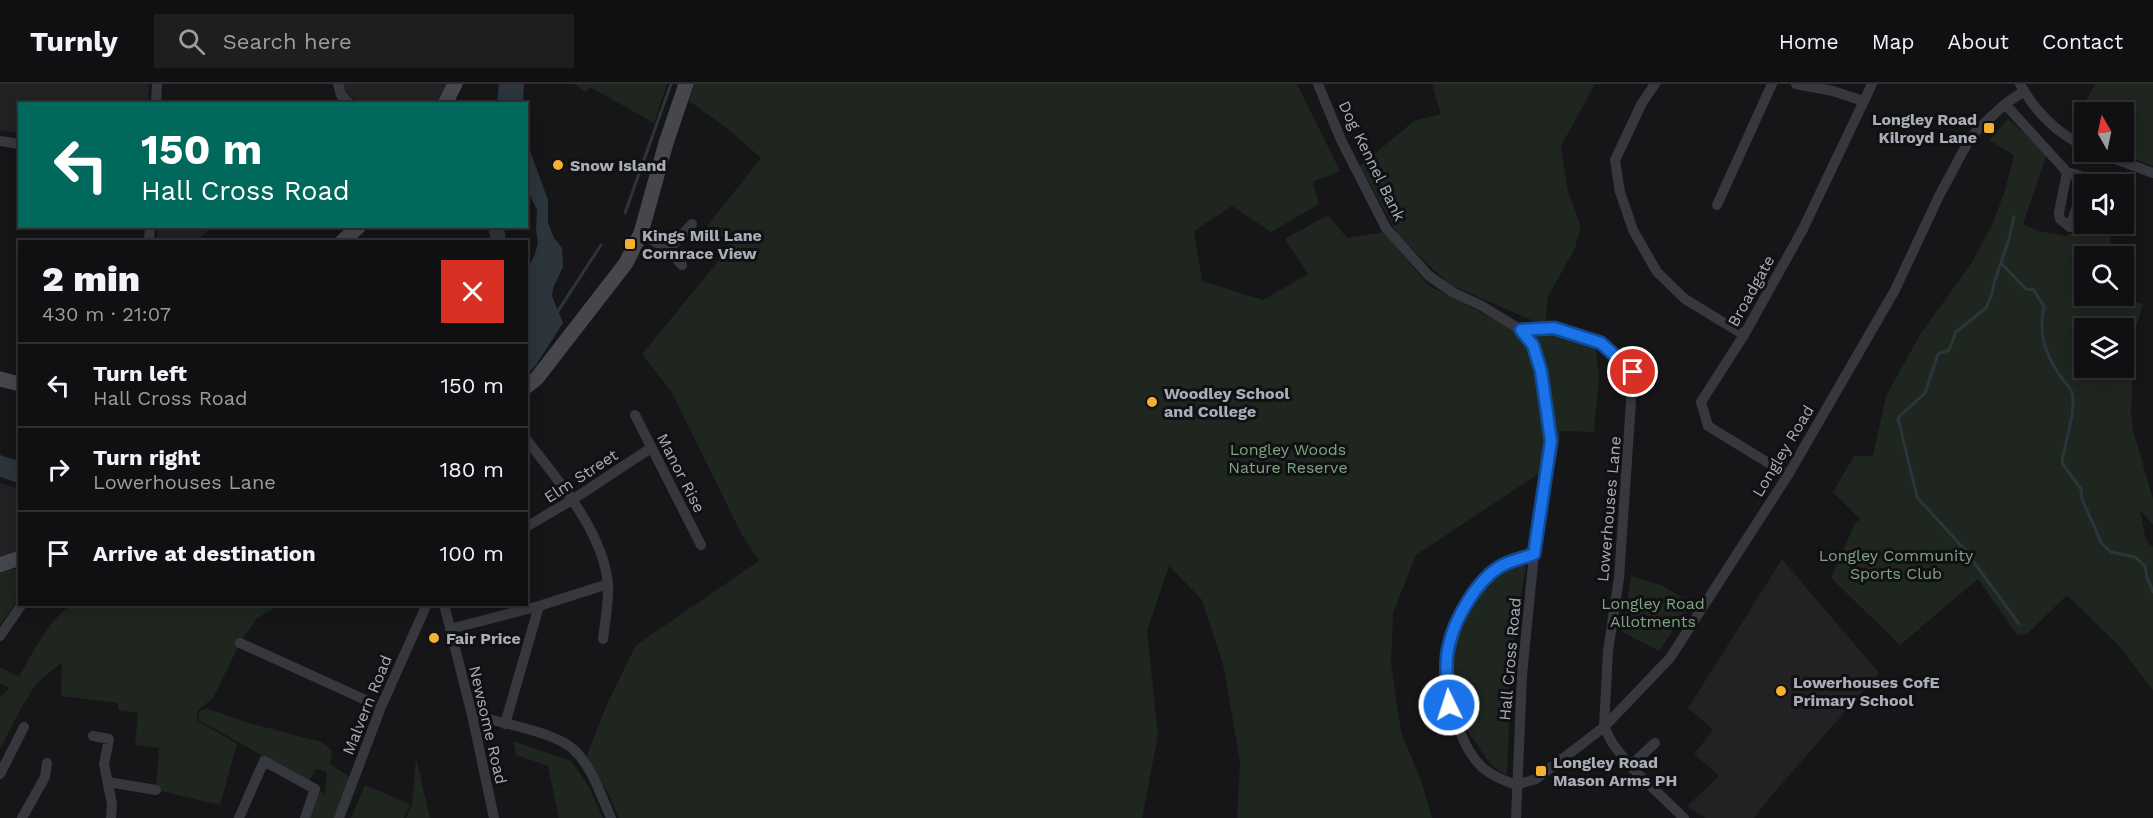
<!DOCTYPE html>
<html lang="en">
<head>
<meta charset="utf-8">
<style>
	:root { --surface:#101012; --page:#1e1e20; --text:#f1f3f6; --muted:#9c9d9f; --line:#303032 }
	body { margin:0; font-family:"Work Sans",sans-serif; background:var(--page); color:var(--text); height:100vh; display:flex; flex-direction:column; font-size:22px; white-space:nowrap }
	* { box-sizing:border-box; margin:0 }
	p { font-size:20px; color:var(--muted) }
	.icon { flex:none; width:33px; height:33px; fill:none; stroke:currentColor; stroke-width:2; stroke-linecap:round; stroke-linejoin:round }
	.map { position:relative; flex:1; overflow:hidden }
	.panel { position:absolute; left:18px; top:156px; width:510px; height:366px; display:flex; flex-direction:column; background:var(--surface); border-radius:0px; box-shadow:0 3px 15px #0003,0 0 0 2px var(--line) }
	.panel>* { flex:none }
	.top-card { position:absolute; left:18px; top:18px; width:510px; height:126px; border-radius:0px; box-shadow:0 3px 15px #0003,0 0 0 2px var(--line); background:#00695c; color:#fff; overflow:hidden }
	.needle { width:39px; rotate:351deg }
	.controls { position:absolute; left:2074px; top:18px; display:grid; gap:12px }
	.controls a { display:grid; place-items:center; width:60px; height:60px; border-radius:0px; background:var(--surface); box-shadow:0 3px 15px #0003,0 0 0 2px var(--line); font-size:30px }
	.pin { position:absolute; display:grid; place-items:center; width:51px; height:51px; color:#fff; margin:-26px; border:3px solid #fff; border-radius:50%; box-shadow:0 2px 6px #0007 }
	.me { position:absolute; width:66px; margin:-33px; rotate:356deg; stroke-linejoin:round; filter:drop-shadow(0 0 4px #0008) }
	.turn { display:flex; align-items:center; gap:21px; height:126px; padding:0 24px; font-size:27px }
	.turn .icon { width:78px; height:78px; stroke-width:2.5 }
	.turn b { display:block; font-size:42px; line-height:51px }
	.round { display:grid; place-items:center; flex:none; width:63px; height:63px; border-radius:0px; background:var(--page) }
	.overview { display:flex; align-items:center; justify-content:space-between; height:102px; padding:0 24px }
	h1 { font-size:36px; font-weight:800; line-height:45px }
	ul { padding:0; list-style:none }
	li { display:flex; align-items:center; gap:18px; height:84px; padding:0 24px; border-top:2px solid var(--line) }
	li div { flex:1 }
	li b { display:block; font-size:22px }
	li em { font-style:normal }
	header { display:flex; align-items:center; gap:36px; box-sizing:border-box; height:84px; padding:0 30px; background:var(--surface); border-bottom:2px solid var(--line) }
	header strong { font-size:28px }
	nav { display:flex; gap:33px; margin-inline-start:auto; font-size:21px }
	.search { width:420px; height:54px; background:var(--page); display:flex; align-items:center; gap:15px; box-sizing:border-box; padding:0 21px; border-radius:0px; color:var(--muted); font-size:22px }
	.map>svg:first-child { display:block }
	.built { fill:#222225 }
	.green { fill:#1e261f; fill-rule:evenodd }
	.water { fill:#2c353c }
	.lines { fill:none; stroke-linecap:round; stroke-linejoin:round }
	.stream { stroke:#2c353c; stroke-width:3 }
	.street { stroke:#37383d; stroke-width:10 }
	.secondary { stroke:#45474d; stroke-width:15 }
	.route-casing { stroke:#114b97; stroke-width:15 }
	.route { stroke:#1a73e8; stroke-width:10 }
	.poi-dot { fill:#f5b031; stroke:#111113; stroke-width:2 }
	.labels { text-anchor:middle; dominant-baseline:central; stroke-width:6; stroke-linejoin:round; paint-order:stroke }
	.poi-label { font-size:16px; font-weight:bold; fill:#a8adb8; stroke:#111113; text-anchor:start }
	.street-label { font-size:16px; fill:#a8adb8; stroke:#111113 }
	.park-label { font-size:16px; fill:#7ea480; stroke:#111113 }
</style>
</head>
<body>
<header>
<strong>Turnly</strong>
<div class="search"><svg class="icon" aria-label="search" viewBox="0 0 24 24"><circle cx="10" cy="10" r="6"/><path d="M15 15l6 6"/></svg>Search here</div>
<nav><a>Home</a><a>Map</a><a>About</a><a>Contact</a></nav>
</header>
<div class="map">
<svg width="2153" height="734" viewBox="0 0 2153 734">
	<rect width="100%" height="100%" fill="#161618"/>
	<path class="built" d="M 0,0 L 149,0 L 148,19 L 20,20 L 19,49 L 0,46 Z
		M 333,0 L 449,0 L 438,20 L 360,19 Z
		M 158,143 L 158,142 L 212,143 L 197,157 L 156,157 Z
		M 0,399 L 20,405 L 19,468 L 0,474 Z
		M 1782,475 L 1879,589 L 1771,712 L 1754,734 L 1705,734 L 1687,722 L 1719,692 L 1694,670 L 1713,646 L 1688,624 Z"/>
	<path class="green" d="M 575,0 L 667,0 L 654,39 L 590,3 L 585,8 Z
		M 694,0 L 1297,0 L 1340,87 L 1313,98 L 1319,120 L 1271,148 L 1232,122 L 1194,147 L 1202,197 L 1263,216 L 1308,190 L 1285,155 L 1328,131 L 1347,154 L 1384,148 L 1428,201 L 1511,244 L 1552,246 L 1595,260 L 1599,292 L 1594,348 L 1561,347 L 1556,378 L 1416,471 L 1393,529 L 1391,580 L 1401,648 L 1421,696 L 1432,734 L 1237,734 L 1240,678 L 1224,584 L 1202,516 L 1169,482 L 1147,547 L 1158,651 L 1142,734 L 619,734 L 609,711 L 586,674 L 606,622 L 636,561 L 759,477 L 743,453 L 671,307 L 642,270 L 730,163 L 707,142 L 761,74 L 728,45 L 689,17 Z
		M 1432,0 L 1595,0 L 1561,62 L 1568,108 L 1581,142 L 1575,164 L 1548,213 L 1545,242 L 1451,201 L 1426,179 L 1397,149 L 1360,82 L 1414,37 L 1441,30 Z
		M 2095,0 L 2153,0 L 2153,82 L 2115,68 L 2124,68 L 2124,28 L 2085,28 L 2085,52 L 2071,42 Z
		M 2008,35 L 2047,69 L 2023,140 L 2038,147 L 2065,152 L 2098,140 L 2113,140 L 2109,165 L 2128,168 L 2124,180 L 2124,172 L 2085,172 L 2085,212 L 2114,212 L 2143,220 L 2135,247 L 2131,329 L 2133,346 L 2153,415 L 2153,441 L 2140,426 L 2146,457 L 2153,463 L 2153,606 L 2119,562 L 2067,511 L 2027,550 L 2017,551 L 1978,495 L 1900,561 L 1831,494 L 1855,439 L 1860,435 L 1833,408 L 1854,372 L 1873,372 L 1886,312 L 1921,249 L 1971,180 L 1993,139 L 2005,106 L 2014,71 L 1989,56 ZM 2085,244 L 2124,244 L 2124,284 L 2085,284 Z
		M 1517,481 L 1526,482 L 1512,566 L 1507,690 C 1495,688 1484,672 1478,662 C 1467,646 1457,632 1453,613 C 1443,566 1473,500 1517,481 Z
		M 19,484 L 19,514 L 0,541 L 0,489 Z
		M 1631,492 L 1661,501 L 1692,519 L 1659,567 L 1622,548 Z
		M 74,520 L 279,521 L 257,534 L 241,557 L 213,614 L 197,627 L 198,637 L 237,660 L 220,721 L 156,706 L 159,664 L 135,661 L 138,629 L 118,626 L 118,619 L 61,612 L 62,578 L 36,600 L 20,626 L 0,665 L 0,613 L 10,604 L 0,599 L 0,583 L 19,593 C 31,572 51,531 74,520 Z
		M 206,624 L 249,639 L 321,658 L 332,667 L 330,680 L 350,693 L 334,734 L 307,734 L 317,705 L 325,710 L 327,688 L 316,685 L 308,699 L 279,681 L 199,636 L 199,628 Z
		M 513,657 L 571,677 L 589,703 L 603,734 L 559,734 L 548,682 L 516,671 Z
		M 416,674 L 430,734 L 406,734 L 412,721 Z
		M 365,701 L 410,720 L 404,734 L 351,734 Z"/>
	<path class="water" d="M 499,0 L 524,0 L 523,19 L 497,19 Z
		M 526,56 L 548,116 L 548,139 L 554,154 L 562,164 L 563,183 L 553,204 L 552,212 L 563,239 L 536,281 L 527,290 L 527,186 L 535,170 L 538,159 L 536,147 L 537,126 L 527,105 Z
		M 488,143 L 504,143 L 506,157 L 491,157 Z
		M 0,371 L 19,377 L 19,399 L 0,393 Z"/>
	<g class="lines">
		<path class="stream" d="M 625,129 L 671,0
			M 2014,133 L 2009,155 L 1994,199 L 1992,210 L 1986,224 L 1956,248 L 1949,266 L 1938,270 L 1925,309 L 1898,334 L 1917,413 L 1965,466 L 2019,540
			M 2001,179 L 2026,205 L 2034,206 L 2044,223 C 2038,250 2045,271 2061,293 C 2064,298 2071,304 2072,309 C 2077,326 2064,360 2062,379 L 2081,405 L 2082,415 L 2102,460 L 2111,468 L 2135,473 L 2145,482 L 2147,493 L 2153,508
			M 558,227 L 601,161"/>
		<path class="street" d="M 338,0 L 341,11 L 350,20
			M 1318,0 L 1341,56 L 1386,144 L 1429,192 L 1454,209 L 1482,222 L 1521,246 L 1533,261 L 1541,287 L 1551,357 L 1534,470 L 1522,591 L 1516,734
			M 1655,0 L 1642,19 L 1615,76 L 1620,108 L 1633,146 L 1657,188 L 1685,215 L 1744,251
			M 1796,0 L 1833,7 L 1863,17
			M 2020,0 C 2034,26 2058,51 2085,62
			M 156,20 L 157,0
			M 2005,20 L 2067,88 L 2081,92 L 2079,116 L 2070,143 L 2060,135 L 2059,129 L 2067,88
			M 0,57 L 20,60
			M 2097,68 L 2153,89
			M 1717,121 L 1772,0
			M 641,149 L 668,166 L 682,181
			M 149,158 L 150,142
			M 668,166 L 692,140
			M 1521,246 L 1554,244 L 1601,259 L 1633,288 L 1619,494 L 1608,567 L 1604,643 L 1613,660 L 1630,682 L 1684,734
			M 635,331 L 701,461
			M 526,355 C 558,396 602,446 608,499 C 609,517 605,538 603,555
			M 1788,391 L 1708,342 L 1701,318 L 1744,251 L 1803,145 L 1872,0
			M 526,443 L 572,416 L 651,364
			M 444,520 L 472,631 L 494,734
			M 450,545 L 539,522 L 608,500
			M 0,552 L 22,520
			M 240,559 L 381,623
			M 472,631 C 498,638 554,648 573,665 C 592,682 601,712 611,734
			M 505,640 L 539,522
			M 93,652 L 109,655 L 104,680 L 112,720 L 111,734
			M 1630,682 L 1655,659
			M 0,690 L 24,643
			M 108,698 L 156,706
			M 1516,701 L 1536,695 L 1604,643 L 1670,574 L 1788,391 L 1895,206 L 1939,112 L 1968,58 L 1978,45 L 2005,20 L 2024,7
			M 1516,701 C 1505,697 1492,692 1483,684 C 1472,674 1464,659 1459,645 C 1455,637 1450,628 1449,619 C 1442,572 1454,521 1492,489 C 1504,479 1520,475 1534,470
			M 22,734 L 45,693 L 47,679
			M 239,734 L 264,677 L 315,705 L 305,734
			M 339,734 L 381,623 L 427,520"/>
		<path class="secondary" d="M 445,20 L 455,0
			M 342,158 L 359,142
			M 0,295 L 20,300
			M 526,303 L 537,294 L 626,179 L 641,149 L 666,59 L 686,0
			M 0,481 L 20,474"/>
	</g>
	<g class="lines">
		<defs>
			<path id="route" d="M 1449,621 C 1448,602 1444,580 1449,561 C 1455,534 1478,494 1503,481 C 1513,476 1524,474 1534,470 L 1551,357 L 1541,287 L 1533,261 L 1521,246 L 1554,244 L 1601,259 L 1633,288"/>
		</defs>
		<use href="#route" class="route-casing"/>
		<use href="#route" class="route"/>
	</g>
	<g class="poi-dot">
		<rect x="1983" y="38" width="12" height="12" rx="3"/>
		<circle cx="558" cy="81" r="6"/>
		<rect x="624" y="154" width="12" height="12" rx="3"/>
		<circle cx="1152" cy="318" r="6"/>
		<circle cx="434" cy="554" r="6"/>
		<circle cx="1781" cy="607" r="6"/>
		<rect x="1535" y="681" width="12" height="12" rx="3"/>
	</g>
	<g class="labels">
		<g class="poi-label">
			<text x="1977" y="35" text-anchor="end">Longley Road<tspan x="1977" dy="18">Kilroyd Lane</tspan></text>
			<text x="570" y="81">Snow Island</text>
			<text x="642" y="151">Kings Mill Lane<tspan x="642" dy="18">Cornrace View</tspan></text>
			<text x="1164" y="309">Woodley School<tspan x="1164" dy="18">and College</tspan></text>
			<text x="446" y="554">Fair Price</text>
			<text x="1793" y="598">Lowerhouses CofE<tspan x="1793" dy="18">Primary School</tspan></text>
			<text x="1553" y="678">Longley Road<tspan x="1553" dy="18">Mason Arms PH</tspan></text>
		</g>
		<g class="street-label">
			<text transform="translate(1372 77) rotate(64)">Dog Kennel Bank</text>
			<text transform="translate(1751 207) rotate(-61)">Broadgate</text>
			<text transform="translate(1783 367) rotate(-59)">Longley Road</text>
			<text transform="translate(681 389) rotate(63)">Manor Rise</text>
			<text transform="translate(581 392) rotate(-33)">Elm Street</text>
			<text transform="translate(1609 425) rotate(-85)">Lowerhouses Lane</text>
			<text transform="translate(1510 575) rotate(-85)">Hall Cross Road</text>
			<text transform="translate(367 621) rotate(-68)">Malvern Road</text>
			<text transform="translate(488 641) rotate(77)">Newsome Road</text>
		</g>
		<g class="park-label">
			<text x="1288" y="365">Longley Woods<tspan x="1288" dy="18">Nature Reserve</tspan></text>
			<text x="1896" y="471">Longley Community<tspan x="1896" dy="18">Sports Club</tspan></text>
			<text x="1653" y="519">Longley Road<tspan x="1653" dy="18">Allotments</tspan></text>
		</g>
	</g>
</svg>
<div class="controls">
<a><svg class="needle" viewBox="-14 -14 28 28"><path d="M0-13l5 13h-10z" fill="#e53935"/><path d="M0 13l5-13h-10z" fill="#9c9d9f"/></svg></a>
<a><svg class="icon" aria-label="sound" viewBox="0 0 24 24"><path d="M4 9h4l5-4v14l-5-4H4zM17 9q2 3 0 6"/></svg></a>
<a><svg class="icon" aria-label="search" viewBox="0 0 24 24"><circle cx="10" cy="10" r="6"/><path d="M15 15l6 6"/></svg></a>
<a><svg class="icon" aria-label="layers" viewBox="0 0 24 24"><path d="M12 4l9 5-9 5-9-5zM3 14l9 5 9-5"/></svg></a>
</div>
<div class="pin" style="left:1633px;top:288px;background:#d93025"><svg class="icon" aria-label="arrive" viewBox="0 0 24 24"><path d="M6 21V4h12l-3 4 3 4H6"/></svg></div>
<svg class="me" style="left:1449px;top:621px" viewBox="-20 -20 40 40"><circle r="17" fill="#1a73e8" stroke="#fff" stroke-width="3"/><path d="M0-11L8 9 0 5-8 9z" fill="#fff"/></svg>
<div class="top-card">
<div class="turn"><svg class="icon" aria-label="left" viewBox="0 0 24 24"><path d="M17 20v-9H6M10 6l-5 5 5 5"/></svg><div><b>150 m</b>Hall Cross Road</div></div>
</div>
<section class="panel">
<div class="overview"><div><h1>2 min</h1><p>430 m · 21:07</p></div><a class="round" style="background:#d93025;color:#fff"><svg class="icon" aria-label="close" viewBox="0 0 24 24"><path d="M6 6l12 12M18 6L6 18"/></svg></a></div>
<ul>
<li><svg class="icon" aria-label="left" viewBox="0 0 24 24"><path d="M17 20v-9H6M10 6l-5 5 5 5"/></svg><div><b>Turn left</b><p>Hall Cross Road</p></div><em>150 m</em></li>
<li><svg class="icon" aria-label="right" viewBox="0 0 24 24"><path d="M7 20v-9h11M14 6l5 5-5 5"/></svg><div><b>Turn right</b><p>Lowerhouses Lane</p></div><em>180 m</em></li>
<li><svg class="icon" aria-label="arrive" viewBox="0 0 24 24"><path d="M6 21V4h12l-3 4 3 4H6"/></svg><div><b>Arrive at destination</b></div><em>100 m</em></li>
</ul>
</section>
</div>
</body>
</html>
